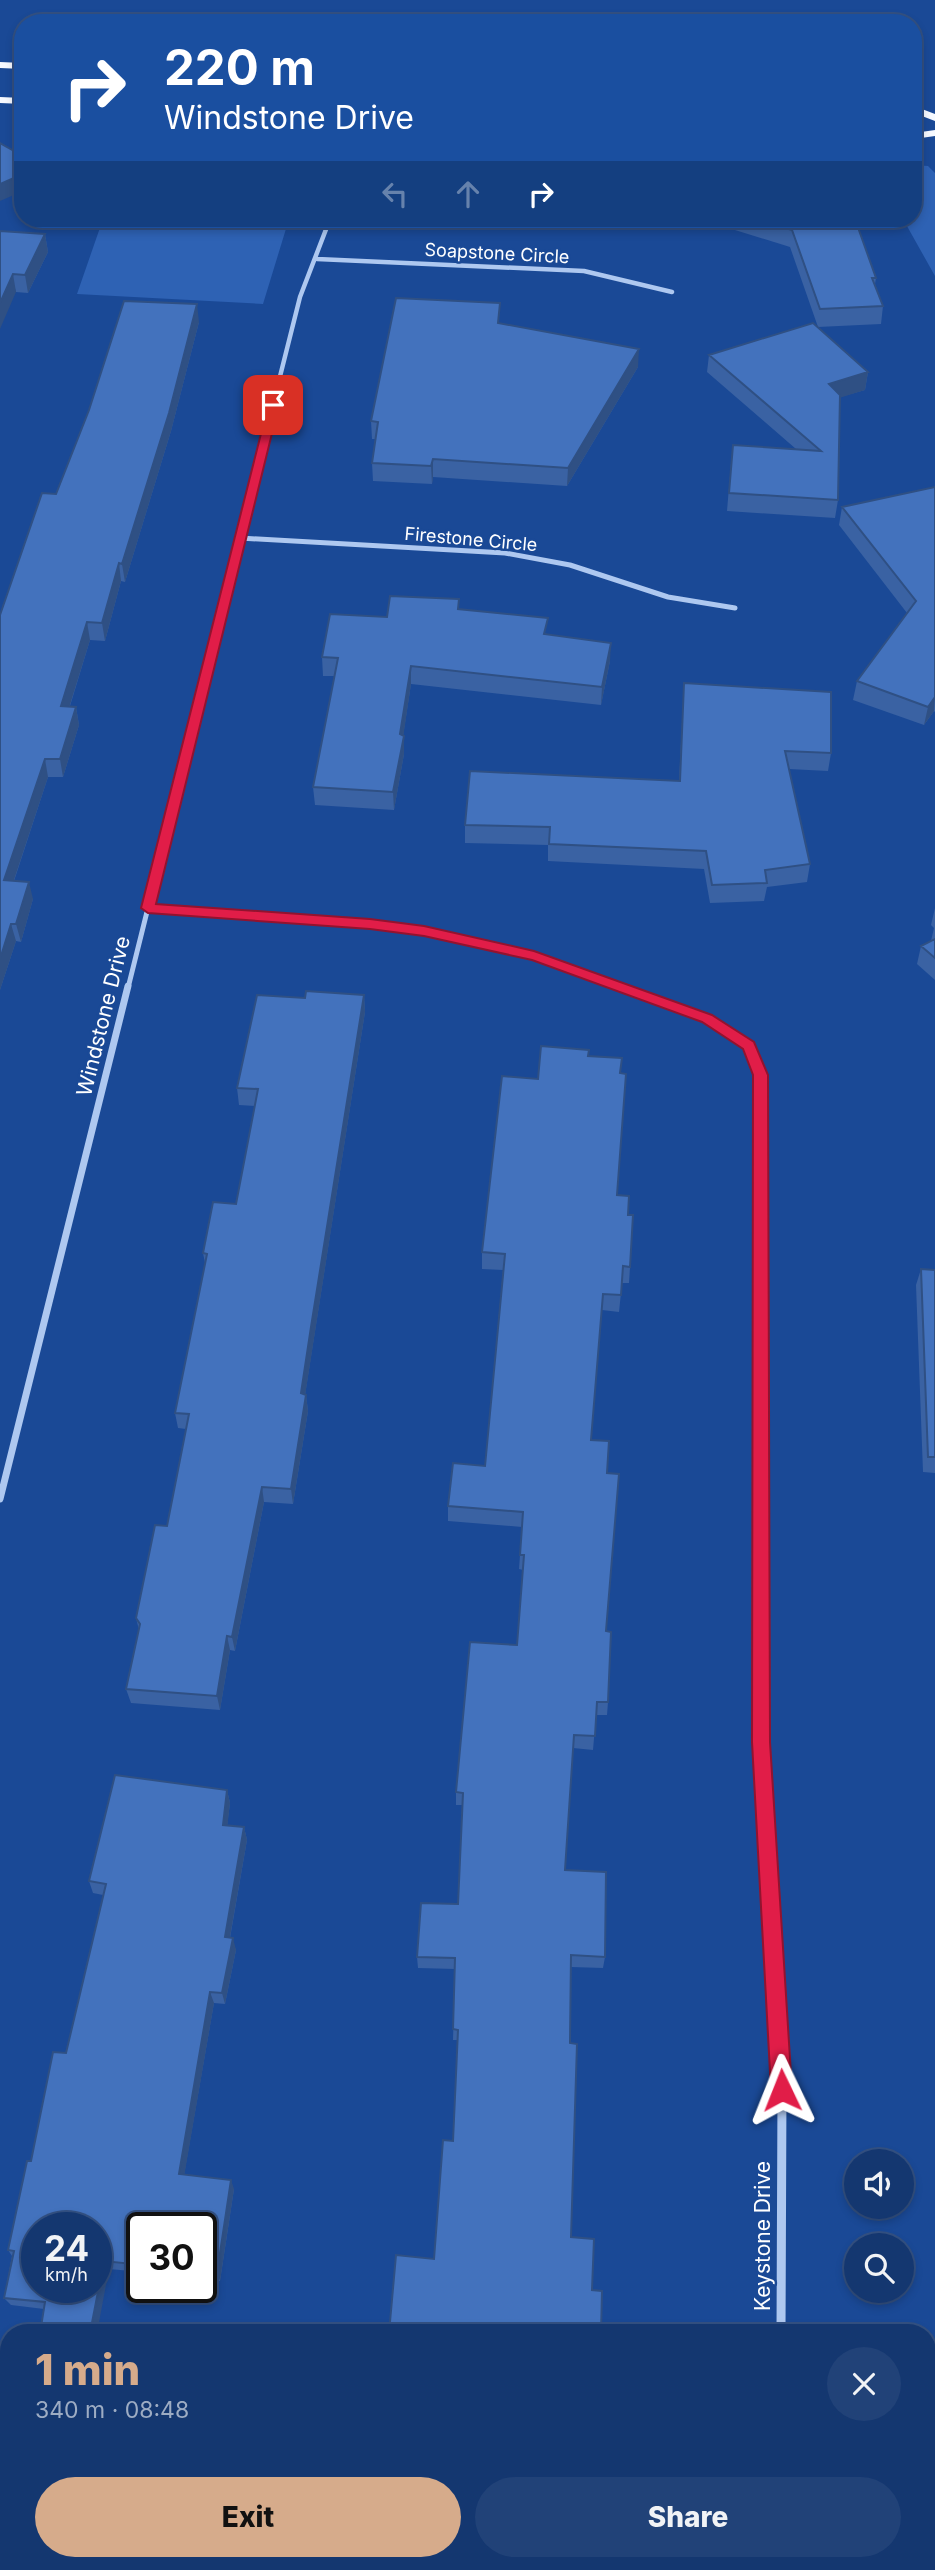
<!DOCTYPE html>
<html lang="en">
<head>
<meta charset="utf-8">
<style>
	:root { --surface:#143770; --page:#214278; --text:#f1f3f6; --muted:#9dacc3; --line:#335183; --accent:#d6ab8b }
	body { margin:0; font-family:Inter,sans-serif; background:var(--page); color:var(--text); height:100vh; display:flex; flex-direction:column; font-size:26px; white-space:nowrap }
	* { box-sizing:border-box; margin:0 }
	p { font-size:23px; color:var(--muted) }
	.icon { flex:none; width:38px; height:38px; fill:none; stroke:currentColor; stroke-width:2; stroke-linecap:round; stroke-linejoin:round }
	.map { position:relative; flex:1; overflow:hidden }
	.side { position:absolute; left:0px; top:2324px; width:936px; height:247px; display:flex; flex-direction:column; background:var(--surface); border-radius:28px 28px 0 0; box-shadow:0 4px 10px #0003,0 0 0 2px var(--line) }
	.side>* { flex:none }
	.hud { position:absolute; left:14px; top:14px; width:908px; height:214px; border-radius:28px; box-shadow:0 4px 10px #0003,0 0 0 2px var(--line); background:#1a4fa0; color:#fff; overflow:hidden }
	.controls { position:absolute; left:844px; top:2149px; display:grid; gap:14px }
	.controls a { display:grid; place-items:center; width:70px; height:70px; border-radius:50%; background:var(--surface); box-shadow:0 4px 10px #0003,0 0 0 2px var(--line); font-size:35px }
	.speed { position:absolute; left:21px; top:2212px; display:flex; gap:14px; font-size:35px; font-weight:700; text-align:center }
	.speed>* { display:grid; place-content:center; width:91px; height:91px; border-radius:50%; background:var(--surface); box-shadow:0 4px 10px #0003,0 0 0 2px var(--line); line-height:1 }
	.speed small { font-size:18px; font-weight:400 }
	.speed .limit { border:4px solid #111; border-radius:10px; background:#fff; color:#111 }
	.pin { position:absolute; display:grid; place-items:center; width:60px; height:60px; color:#fff; margin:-30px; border-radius:14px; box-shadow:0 4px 10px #0006 }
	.me { position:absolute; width:77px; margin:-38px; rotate:358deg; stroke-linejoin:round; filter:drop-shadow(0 0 5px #0008) }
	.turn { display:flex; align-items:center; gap:24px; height:147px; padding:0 35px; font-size:32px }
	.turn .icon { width:91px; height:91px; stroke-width:2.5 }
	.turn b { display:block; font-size:49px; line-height:60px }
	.lanes { display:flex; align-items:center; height:66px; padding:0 35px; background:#0003; justify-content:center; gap:35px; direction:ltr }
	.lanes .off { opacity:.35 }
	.round { display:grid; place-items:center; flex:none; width:74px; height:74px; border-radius:37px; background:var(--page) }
	.head { display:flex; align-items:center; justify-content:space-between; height:119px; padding:0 35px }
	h1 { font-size:42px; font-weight:800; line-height:52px; color:var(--accent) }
	.button { display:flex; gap:14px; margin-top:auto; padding:14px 35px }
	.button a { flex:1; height:80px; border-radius:42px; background:var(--accent); color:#111; font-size:28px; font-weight:800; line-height:80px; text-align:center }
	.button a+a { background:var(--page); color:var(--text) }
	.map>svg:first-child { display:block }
	.green { fill:#2e62b4 }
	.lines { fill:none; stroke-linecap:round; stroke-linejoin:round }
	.minor-far3 { stroke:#aec8f0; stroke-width:4.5 }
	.minor-far2 { stroke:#aec8f0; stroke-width:5 }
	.minor-far1 { stroke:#aec8f0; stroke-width:7 }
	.minor { stroke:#aec8f0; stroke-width:9 }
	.primary { fill:#f6f9ff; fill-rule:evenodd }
	.wall { fill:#3a62a3 }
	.shaded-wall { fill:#2f5084 }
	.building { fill:#4372bd; stroke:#2f5084; stroke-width:2; fill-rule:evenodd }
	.route { fill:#e11d48; stroke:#92132f; stroke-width:2 }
	.labels { text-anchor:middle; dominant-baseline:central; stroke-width:5; stroke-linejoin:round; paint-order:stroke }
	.far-street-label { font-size:18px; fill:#fff; stroke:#1a4996 }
	.street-label { font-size:21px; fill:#fff; stroke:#1a4996 }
</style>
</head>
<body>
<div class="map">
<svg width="935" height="2570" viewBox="0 0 935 2570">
	<rect width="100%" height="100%" fill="#1a4996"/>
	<path class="green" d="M 914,165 L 928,166 L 935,173 L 935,276 L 903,219 L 914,219 Z
		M 103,219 L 289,219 L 263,304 L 77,294 Z"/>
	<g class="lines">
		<path class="minor-far3" d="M 317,259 L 584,271 L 672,292
			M 265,436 L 300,297 L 330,219"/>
		<path class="minor-far2" d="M 240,538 L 505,553 L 570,565 L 668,597 L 735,608
			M 148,908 C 239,915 335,915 425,931 C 494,944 559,965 625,988
			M 128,988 L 266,434"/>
		<path class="minor-far1" d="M 620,986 L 723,1027 L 749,1046 L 762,1090 L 761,1686
			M 0,1499 L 128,986"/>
		<path class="minor" d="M 761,1684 L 761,1742 L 782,2090 L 781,2333
			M 781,2562 L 781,2570"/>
		<path class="primary" d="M 0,62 L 23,63 L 23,69 L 0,68 Z
			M 0,97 L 23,98 L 23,104 L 0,103 Z
			M 914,106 L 935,114 L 935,121 L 914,113 Z
			M 935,130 L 935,136 L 914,139 L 914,133 Z"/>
	</g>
	<path class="wall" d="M 556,219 L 624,219 L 624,224 L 556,221 Z
		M 709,219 L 855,219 L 876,278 L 875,284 L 883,306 L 881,324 L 818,327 L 790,247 L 709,222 Z
		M 0,231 L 45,234 L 48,252 L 28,293 L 16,292 Z
		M 199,322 L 171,431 L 125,582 L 121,581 L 105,641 L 90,640 L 70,706 L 76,707 L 79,725 L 63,777 L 48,777 L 14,881 L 33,899 L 21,942 L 16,941 L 0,990 L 0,615 L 56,494 Z
		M 500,323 L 638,367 L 567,486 L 433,477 L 432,484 L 373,481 L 372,463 L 375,439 L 372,439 L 371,421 Z
		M 709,355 L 868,372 L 865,390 L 840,397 L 838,500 L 835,518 L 727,511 L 731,463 L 796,449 L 707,372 Z
		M 935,487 L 935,712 L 934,711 L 924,725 L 853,700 L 857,681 L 907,613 L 839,525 L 842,507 Z
		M 459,609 L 547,634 L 610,661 L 601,705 L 411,684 L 403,736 L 404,754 L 394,810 L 315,805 L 313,787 L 335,676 L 323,676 L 322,657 L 387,617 Z
		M 684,683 L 831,753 L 828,771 L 789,769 L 810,864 L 807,882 L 767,887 L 764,901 L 710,903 L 704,869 L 548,861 L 548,845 L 465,843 L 465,825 L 679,781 Z
		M 935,908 L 935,980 L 917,964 L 921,946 L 931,941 L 934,928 L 931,925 Z
		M 364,995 L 365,1012 L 305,1395 L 306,1395 L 308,1411 L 293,1504 L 264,1502 L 235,1651 L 230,1650 L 220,1710 L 131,1703 L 126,1689 L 139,1630 L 136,1618 L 167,1526 L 186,1429 L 178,1428 L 175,1413 L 205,1263 L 203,1253 L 236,1204 L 255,1106 L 239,1105 L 237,1088 L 305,998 Z
		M 588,1056 L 621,1073 L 617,1195 L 628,1215 L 630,1267 L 629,1283 L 622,1283 L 619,1312 L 602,1310 L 591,1440 L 607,1473 L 606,1631 L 608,1702 L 607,1715 L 596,1715 L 593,1750 L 573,1748 L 565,1870 L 605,1957 L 603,1968 L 571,1967 L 571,2237 L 592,2290 L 601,2333 L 434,2259 L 453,2141 L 458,2040 L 453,2040 L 455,1969 L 418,1968 L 417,1957 L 458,1904 L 462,1805 L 456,1805 L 456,1792 L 517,1645 L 523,1570 L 519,1569 L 522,1527 L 448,1521 L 448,1506 L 485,1466 L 503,1270 L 482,1269 L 482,1252 L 538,1079 Z
		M 921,1269 L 935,1270 L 935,1473 L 923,1472 L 916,1285 Z
		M 227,1790 L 230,1803 L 227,1826 L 244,1827 L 247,1840 L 230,1938 L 236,1950 L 225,2004 L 214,2003 L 184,2175 L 234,2189 L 220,2281 L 201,2279 L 201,2228 L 142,2228 L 142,2272 L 109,2269 L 44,2309 L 11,2305 L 4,2298 L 12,2256 L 8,2250 L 31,2161 L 66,2053 L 103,1895 L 93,1893 L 89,1881 Z"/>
	<path class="shaded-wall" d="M 23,174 L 23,191 L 0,201 L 0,184 Z
		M 45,234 L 48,252 L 28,293 L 25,275 Z
		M 13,274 L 16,292 L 0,329 L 0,303 Z
		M 197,304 L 199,322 L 171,431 L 125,582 L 122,564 Z
		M 639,349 L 638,367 L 567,486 L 568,468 Z
		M 868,372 L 865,390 L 826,402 L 829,384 Z
		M 433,459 L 433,477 L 432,484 L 431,466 Z
		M 119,563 L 121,581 L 105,641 L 102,623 Z
		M 87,622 L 90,640 L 64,724 L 61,706 Z
		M 611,643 L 610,661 L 601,705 L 602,687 Z
		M 411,666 L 411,684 L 401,752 L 400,734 Z
		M 935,697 L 934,711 L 924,725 L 928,707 Z
		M 76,707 L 79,725 L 63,777 L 60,759 Z
		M 404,736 L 404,754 L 394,810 L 393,792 Z
		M 45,759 L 48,777 L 8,898 L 4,880 Z
		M 29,882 L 33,899 L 21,942 L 16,924 Z
		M 11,924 L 16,941 L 0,990 L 0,959 Z
		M 364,995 L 365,1012 L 303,1409 L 301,1393 L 311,1327 Z
		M 306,1395 L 308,1411 L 293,1504 L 291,1489 Z
		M 262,1487 L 264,1502 L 235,1651 L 232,1637 Z
		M 227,1636 L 230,1650 L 220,1710 L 217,1696 Z
		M 227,1790 L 230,1803 L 226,1838 L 223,1825 Z
		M 244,1827 L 247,1840 L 228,1948 L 225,1937 Z
		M 233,1938 L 236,1950 L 225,2004 L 222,1993 Z
		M 210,1992 L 214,2003 L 183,2183 L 179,2174 Z
		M 231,2180 L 234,2189 L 220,2281 L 217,2273 Z
		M 104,2261 L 109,2269 L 97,2333 L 90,2333 Z
		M 141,2562 L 147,2562 L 146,2570 L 140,2570 Z"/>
	<path class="building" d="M 0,143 L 23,156 L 23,174 L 0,184 Z
		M 756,219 L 855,219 L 876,278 L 872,278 L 883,306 L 820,309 L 792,230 Z
		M 0,231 L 45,234 L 25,275 L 13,274 L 0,303 Z
		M 396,298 L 500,303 L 498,323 L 639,349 L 568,468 L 433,459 L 431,466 L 372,463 L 378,422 L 371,421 Z
		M 124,301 L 197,304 L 169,413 L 122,564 L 119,563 L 102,623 L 87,622 L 61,706 L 76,707 L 60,759 L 45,759 L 4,880 L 29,882 L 16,924 L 11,924 L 0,959 L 0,615 L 42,493 L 56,494 L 89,410 Z
		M 813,323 L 868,372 L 829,384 L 840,395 L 838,500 L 729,493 L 733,445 L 821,451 L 709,355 Z
		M 935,487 L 935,697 L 928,707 L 857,681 L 916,601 L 842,507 Z
		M 390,596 L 459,599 L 458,609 L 548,618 L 544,634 L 611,643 L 602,687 L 411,666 L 400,734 L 404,736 L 393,792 L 313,787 L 338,658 L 322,657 L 330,614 L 387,617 Z
		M 684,683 L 831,692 L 831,753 L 785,751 L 810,864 L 765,870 L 767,883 L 712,885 L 706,851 L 549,844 L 550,827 L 465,825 L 470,771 L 680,781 Z
		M 935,939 L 935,958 L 921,946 Z
		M 306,991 L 364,995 L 311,1327 L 301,1393 L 306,1395 L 291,1489 L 262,1487 L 232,1637 L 227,1636 L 217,1696 L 126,1689 L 140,1624 L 136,1618 L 155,1525 L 167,1526 L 189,1414 L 175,1413 L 207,1254 L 203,1253 L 213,1202 L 236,1204 L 258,1089 L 237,1088 L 257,995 L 305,998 Z
		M 541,1046 L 589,1050 L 588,1056 L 622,1058 L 620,1073 L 626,1074 L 617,1195 L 629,1196 L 628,1215 L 633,1215 L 630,1267 L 623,1266 L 621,1295 L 603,1294 L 591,1440 L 609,1441 L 607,1473 L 619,1474 L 606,1631 L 611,1632 L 608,1702 L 597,1702 L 595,1736 L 574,1735 L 565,1870 L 606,1872 L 605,1957 L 571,1955 L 570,2043 L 577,2044 L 571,2237 L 594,2239 L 592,2290 L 602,2291 L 601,2333 L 389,2333 L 396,2255 L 434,2259 L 443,2140 L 453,2141 L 458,2030 L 453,2029 L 455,1958 L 417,1957 L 421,1903 L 458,1904 L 463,1793 L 456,1792 L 470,1642 L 517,1645 L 524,1555 L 520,1555 L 523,1512 L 448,1506 L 453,1463 L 485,1466 L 505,1254 L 482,1252 L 502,1076 L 538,1079 Z
		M 921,1269 L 935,1270 L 935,1457 L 928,1457 Z
		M 115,1775 L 227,1790 L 223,1825 L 244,1827 L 225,1937 L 233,1938 L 222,1993 L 210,1992 L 179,2174 L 231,2180 L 217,2273 L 201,2271 L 201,2228 L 142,2228 L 142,2265 L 104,2261 L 90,2333 L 40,2333 L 45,2302 L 4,2298 L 14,2251 L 8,2250 L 27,2161 L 31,2161 L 53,2052 L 66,2053 L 106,1884 L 89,1881 ZM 37,2228 L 96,2228 L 96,2287 L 37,2287 Z
		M 9,2504 L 9,2562 L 141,2562 L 140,2570 L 0,2570 L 0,2531 L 4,2531 Z
		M 431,2562 L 587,2562 L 586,2570 L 430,2570 Z"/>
	<path class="route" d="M 269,402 L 279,405 L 156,904 L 370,919 L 424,926 L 534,951 L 712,1015 L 754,1042 L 768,1075 L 770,1742 L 792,2090 L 789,2097 L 782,2100 L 774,2097 L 771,2090 L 752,1742 L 753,1075 L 743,1049 L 702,1022 L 532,960 L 424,936 L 370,929 L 148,913 L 141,908 Z"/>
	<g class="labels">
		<g class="far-street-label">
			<text transform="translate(497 253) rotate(3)">Soapstone Circle</text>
			<text transform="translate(471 539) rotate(5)">Firestone Circle</text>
		</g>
		<g class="street-label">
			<text transform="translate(103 1016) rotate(-76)">Windstone Drive</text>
			<text transform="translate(762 2236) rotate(-90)">Keystone Drive</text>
		</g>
	</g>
</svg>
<div class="controls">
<a><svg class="icon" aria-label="sound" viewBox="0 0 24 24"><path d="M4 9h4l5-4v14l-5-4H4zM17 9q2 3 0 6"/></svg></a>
<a><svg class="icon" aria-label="search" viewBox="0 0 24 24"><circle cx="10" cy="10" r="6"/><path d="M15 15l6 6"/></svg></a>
</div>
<div class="speed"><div>24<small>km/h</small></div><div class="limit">30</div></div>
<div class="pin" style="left:273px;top:405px;background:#d93025"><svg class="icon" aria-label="arrive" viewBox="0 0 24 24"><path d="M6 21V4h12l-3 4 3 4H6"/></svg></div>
<svg class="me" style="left:782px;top:2090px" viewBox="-20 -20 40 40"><path d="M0-17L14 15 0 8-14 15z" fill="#e11d48" stroke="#fff" stroke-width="4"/></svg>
<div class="hud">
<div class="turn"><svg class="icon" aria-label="right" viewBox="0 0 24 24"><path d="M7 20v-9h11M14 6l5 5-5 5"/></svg><div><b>220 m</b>Windstone Drive</div></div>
<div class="lanes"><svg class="icon off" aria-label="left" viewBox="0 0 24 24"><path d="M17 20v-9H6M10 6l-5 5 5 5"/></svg><svg class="icon off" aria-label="ahead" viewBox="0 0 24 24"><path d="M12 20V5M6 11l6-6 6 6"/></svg><svg class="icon" aria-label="right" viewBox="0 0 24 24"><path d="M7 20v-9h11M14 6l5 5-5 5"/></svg></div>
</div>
<section class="side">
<div class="head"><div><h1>1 min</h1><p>340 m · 08:48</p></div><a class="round"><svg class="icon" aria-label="close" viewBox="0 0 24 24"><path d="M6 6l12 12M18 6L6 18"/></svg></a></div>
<div class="button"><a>Exit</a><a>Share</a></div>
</section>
</div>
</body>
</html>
